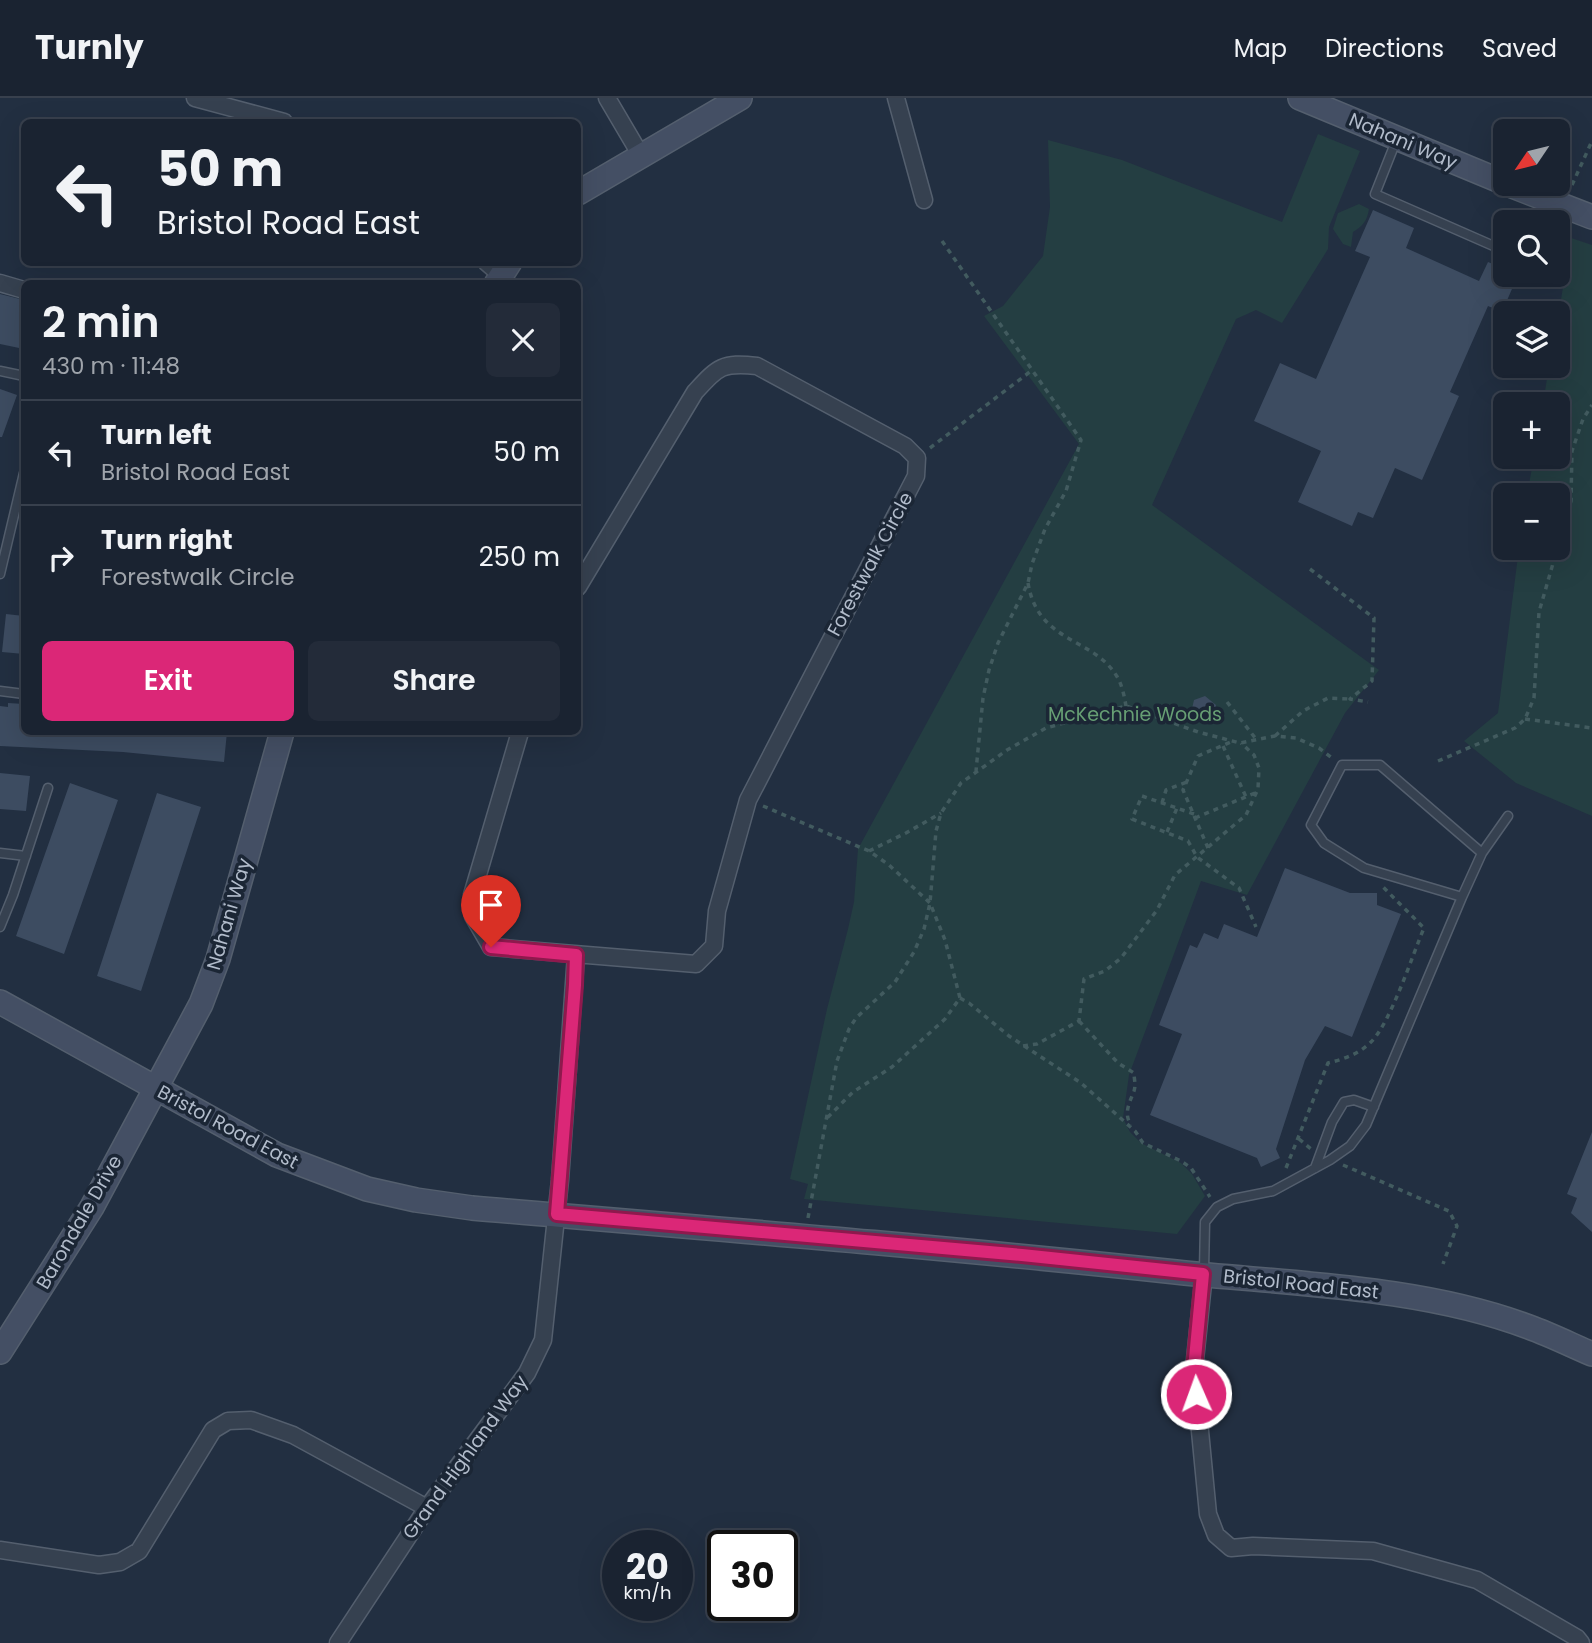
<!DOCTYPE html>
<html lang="en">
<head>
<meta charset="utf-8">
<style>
	:root { --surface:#1a2331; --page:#232b39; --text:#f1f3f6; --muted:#9fa4ab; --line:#38404d; --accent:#db2777 }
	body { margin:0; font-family:Poppins,sans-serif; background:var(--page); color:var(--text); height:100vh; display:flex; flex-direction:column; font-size:26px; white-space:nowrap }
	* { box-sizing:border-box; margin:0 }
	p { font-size:23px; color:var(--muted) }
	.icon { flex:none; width:38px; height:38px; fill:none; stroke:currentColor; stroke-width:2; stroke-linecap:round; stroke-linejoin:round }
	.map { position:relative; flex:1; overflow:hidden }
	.side { position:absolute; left:21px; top:182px; width:560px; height:455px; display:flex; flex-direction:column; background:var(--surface); border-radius:10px; box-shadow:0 7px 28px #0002,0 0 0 2px var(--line) }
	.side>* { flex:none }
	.banner { position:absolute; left:21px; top:21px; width:560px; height:147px; border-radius:10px; box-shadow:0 7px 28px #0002,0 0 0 2px var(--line); background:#1a2331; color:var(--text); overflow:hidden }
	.needle { width:46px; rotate:235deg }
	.controls { position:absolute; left:1493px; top:21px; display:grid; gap:14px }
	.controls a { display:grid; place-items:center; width:77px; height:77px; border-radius:10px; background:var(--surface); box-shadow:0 7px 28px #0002,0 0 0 2px var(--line); font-size:35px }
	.speed { position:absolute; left:602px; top:1432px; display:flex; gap:14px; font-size:35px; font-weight:700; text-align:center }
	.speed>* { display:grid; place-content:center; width:91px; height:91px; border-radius:50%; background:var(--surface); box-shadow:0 7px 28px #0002,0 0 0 2px var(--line); line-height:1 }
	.speed small { font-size:18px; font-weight:400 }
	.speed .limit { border:4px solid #111; border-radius:10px; background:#fff; color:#111 }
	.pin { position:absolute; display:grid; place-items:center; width:60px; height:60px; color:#fff; margin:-72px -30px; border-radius:50% 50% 50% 0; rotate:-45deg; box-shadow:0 0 7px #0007 }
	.pin .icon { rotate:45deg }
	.me { position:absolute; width:77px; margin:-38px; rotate:358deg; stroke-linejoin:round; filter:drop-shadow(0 0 5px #0008) }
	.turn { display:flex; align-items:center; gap:24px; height:147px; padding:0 21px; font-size:32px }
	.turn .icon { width:91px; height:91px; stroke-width:2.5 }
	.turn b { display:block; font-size:49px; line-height:60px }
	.round { display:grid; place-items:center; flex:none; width:74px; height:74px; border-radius:10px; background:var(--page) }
	.head { display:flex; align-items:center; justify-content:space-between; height:119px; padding:0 21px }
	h1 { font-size:42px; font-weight:600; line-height:52px }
	.cta { display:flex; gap:14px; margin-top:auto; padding:14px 21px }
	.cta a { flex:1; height:80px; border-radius:10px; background:var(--accent); color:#fff; font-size:28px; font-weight:600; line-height:80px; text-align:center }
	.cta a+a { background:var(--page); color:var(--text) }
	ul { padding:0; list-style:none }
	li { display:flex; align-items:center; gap:21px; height:105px; padding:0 21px; border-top:2px solid var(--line) }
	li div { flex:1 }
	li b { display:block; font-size:26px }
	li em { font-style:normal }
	header { display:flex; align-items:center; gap:42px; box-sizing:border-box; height:98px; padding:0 35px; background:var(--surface); border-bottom:2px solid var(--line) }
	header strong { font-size:33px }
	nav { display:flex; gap:38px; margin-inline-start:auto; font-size:24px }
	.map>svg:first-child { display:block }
	.green { fill:#243e42 }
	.building { fill:#3d4c61 }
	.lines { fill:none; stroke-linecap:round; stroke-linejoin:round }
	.lane-casing { stroke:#545f6e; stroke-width:11 }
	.street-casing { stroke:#545f6e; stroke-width:19 }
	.secondary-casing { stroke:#545f6e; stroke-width:26 }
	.path { stroke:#425b5f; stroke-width:3.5; stroke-dasharray:5 5; stroke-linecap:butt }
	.lane { stroke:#364150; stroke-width:8 }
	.street { stroke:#364150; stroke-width:16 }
	.secondary { stroke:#444f64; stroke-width:23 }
	.route-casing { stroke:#8e194d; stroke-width:18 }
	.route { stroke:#db2777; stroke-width:12 }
	.labels { text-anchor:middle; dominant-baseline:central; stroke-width:7; stroke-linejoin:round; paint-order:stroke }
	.street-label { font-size:19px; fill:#b2bccb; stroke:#1b2635 }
	.park-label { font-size:19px; fill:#679f74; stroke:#1b2635 }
</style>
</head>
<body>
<header>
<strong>Turnly</strong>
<nav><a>Map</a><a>Directions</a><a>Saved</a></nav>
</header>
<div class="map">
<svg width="1592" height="1545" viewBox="0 0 1592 1545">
	<rect width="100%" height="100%" fill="#222f41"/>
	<path class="green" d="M 1318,36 L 1360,53 L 1329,129 L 1328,151 L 1282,225 L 1256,212 L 1236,221 L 1152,407 L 1379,572 L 1345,615 L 1247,797 L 1201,783 L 1129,977 L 1123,1020 L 1130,1034 L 1141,1045 L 1181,1065 L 1192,1076 L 1205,1098 L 1177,1136 L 804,1101 L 808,1086 L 790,1081 L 827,911 L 848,831 L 854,804 L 858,751 L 1079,346 L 984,218 L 1003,208 L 1043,158 L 1050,109 L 1048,42 L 1122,62 L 1282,124 Z
		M 1359,106 L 1369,111 C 1367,123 1363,128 1353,134 L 1351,149 L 1343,146 L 1333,131 L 1338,115 Z
		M 1571,140 L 1592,147 L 1592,718 L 1516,685 L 1464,643 L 1498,615 L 1519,450 L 1558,450 L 1558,397 L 1527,397 L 1534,359 L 1558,359 L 1558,306 L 1543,306 L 1549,268 L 1558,268 L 1558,220 Z"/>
	<path class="building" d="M 1373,112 L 1414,130 L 1406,150 L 1479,183 L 1488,164 L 1505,171 L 1505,177 L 1518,177 L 1502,214 L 1488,208 L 1450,294 L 1459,298 L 1422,382 L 1395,370 L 1373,420 L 1358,414 L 1352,428 L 1298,404 L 1321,353 L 1254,323 L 1280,265 L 1316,281 L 1370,159 L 1355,153 Z
		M 0,196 L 24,202 L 24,251 L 0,246 Z
		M 0,291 L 17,297 L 2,339 L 0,339 Z
		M 6,516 L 24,518 L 24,556 L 2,554 Z
		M 1205,598 L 1216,607 L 1214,620 L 1201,624 L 1191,615 L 1194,602 Z
		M 8,605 L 24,606 L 24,634 L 227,634 L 224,664 L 123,654 L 0,648 L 0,608 L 8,609 Z
		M 0,675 L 30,678 L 26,713 L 0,711 Z
		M 70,685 L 118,702 L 64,856 L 16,838 Z
		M 157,695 L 201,709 L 141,893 L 97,878 Z
		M 1285,770 L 1350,795 L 1377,795 L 1377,807 L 1401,816 L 1352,939 L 1325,928 L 1305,962 L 1276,1051 L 1280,1060 L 1261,1069 L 1257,1060 L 1150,1017 L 1182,936 L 1159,927 L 1190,847 L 1197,850 L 1204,835 L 1218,841 L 1224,826 L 1257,839 Z
		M 1592,1034 L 1592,1134 L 1571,1115 L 1577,1100 L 1567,1096 Z"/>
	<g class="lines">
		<defs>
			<path id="lane" d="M 1396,43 L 1375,96 L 1505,153
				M 1558,140 L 1569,114
				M 0,273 L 24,278
				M 0,476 L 24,375
				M 0,593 L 24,596
				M 0,755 L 26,758
				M 1462,799 L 1364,770 L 1324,745 L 1311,727 L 1342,667 L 1380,667 L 1482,755
				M 0,829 L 13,797 L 48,690
				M 1315,1070 L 1332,1024 L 1344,1004 L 1354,1002 L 1374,1009
				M 1204,1173 L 1205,1124 L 1217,1109 L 1233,1101 L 1273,1093 L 1330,1062 L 1350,1048 L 1366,1027 L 1462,799 L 1482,755 L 1508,718"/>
			<path id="street" d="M 195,0 L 284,24
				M 607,0 L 640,56
				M 896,0 L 924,102
				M 486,164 L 501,177
				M 0,185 L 24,192
				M 520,634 L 472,797 L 473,818 L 491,849 L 696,866 L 714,848 L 717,813 L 748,702 L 916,378 L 917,360 L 905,348 L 757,268 C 722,264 718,269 695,294 L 578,489
				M 1204,1176 L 1194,1271 L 1208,1416 L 1216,1437 L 1231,1450 L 1253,1448 L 1373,1453 L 1477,1482 L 1577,1540 L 1581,1545
				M 0,1452 L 99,1467 L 120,1464 L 139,1453 L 213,1332 L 228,1323 L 251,1322 L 293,1337 L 427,1410
				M 338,1545 L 427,1410 L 527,1275 L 543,1242 L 560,1082 L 576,857"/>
			<path id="secondary" d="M 1300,0 L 1505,85
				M 1507,86 L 1592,119
				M 578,95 L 740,0
				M 496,186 L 510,164
				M 0,904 L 277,1057 L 367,1091 L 416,1102 L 472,1110 C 707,1130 942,1149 1176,1174 C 1291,1186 1421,1188 1529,1229 C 1551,1237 1571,1247 1592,1256
				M 0,1254 L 92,1109 L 201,906 L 218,861 L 282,634"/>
		</defs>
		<use href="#lane" class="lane-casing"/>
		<use href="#street" class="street-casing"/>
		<use href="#secondary" class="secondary-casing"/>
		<path class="path" d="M 1572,87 L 1592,43
			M 942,143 L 1081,342 L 1066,393 L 1045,431 L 1032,466 L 1028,485 L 998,545 L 989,572 L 983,600 L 976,673
			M 930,350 L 1031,273
			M 1500,410 L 1505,411
			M 1558,420 L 1566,422
			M 1310,471 L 1374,520 L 1372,583 L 1350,601 L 1368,604
			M 1028,485 C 1038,545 1092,539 1116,577 C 1122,586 1124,597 1126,608
			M 1227,604 L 1256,641
			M 1525,621 L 1592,630
			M 1275,638 L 1303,613 L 1328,600 L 1350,601
			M 1223,648 L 1246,699
			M 1438,663 L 1515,630 L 1525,621 L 1534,600 L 1539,514 L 1571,403 L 1572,353 L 1583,321 L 1592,307
			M 1162,705 L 1166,692 L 1187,684
			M 763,708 L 869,753 L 889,767 L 930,805 L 945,842 L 960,900 L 945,921 L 892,969 L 853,994 L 825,1022
			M 1194,716 L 1142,698 L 1132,721 L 1188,743 L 1197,759 L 1239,790 L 1256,829
			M 1195,720 L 1255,695
			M 1167,734 L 1177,710
			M 1208,750 L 1183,692 L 1198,658 L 1233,643
			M 869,753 L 906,735 L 941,715
			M 960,900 L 969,905 L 1009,938 L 1081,985 L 1135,1033 L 1143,1045 L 1181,1063 L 1191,1070 L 1210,1099
			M 1079,923 L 1118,965 L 1134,975 C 1134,980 1136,987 1134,993 C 1130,1004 1123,1015 1131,1027
			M 1023,948 L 1037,946 L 1079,923 L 1084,881 L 1105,873 L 1121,860 L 1157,812 L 1175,777 L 1246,717 L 1258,691 L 1259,670 L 1254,657 L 1241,645
			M 1299,1041 L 1311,1051
			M 1343,1067 L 1449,1113 L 1457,1128 L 1443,1166
			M 1286,1070 L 1328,965 C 1344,961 1359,956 1371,944 C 1391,924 1412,858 1424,830 L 1383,789
			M 808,1120 L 837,963 L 849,931 L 856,920 L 895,884 L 914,854 L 924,831 L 930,805 L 936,733 L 941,715 L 961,685 L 1007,652 L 1046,630 L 1126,608 L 1198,634 L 1240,645 L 1275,638 L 1296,640 L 1319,650 L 1332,660"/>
		<use href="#lane" class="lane"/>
		<use href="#street" class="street"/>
		<use href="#secondary" class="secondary"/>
	</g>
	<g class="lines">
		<defs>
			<path id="route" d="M 491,849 L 576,857 L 575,887 L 557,1116 L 1022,1157 L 1203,1176 L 1194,1271 L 1196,1296"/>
		</defs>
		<use href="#route" class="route-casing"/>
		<use href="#route" class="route"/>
	</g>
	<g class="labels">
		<g class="street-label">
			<text transform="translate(1403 43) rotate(23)">Nahani Way</text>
			<text transform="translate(870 466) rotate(-62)">Forestwalk Circle</text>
			<text transform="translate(229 816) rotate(-74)">Nahani Way</text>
			<text transform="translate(228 1029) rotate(28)">Bristol Road East</text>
			<text transform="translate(79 1124) rotate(-60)">Barondale Drive</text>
			<text transform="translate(1301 1186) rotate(6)">Bristol Road East</text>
			<text transform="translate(465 1359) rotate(-54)">Grand Highland Way</text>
		</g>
		<g class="park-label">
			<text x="1135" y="616">McKechnie Woods</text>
		</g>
	</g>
</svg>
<div class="controls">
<a><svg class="needle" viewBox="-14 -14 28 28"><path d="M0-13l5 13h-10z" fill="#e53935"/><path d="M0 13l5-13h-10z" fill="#9fa4ab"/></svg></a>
<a><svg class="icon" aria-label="search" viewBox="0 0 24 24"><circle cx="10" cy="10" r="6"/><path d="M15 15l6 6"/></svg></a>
<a><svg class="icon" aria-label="layers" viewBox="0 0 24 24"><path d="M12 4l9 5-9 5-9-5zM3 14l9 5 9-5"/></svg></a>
<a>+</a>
<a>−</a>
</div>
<div class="speed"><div>20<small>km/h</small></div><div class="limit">30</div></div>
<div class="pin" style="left:491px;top:849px;background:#d93025"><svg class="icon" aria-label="arrive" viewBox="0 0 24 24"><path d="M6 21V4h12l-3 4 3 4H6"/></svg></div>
<svg class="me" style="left:1196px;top:1296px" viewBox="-20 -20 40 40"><circle r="17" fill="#db2777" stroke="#fff" stroke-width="3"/><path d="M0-11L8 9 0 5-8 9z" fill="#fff"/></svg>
<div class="banner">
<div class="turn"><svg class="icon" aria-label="left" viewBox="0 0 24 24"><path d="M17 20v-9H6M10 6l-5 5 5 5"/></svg><div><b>50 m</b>Bristol Road East</div></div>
</div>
<section class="side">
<div class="head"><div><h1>2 min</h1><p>430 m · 11:48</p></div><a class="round"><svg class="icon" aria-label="close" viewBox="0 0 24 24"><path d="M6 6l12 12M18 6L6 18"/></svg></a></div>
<ul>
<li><svg class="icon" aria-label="left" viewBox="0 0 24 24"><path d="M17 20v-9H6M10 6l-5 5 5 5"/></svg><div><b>Turn left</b><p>Bristol Road East</p></div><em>50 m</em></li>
<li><svg class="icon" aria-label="right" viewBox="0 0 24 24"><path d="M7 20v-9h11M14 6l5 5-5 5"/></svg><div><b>Turn right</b><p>Forestwalk Circle</p></div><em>250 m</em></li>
</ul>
<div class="cta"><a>Exit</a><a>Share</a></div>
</section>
</div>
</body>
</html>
